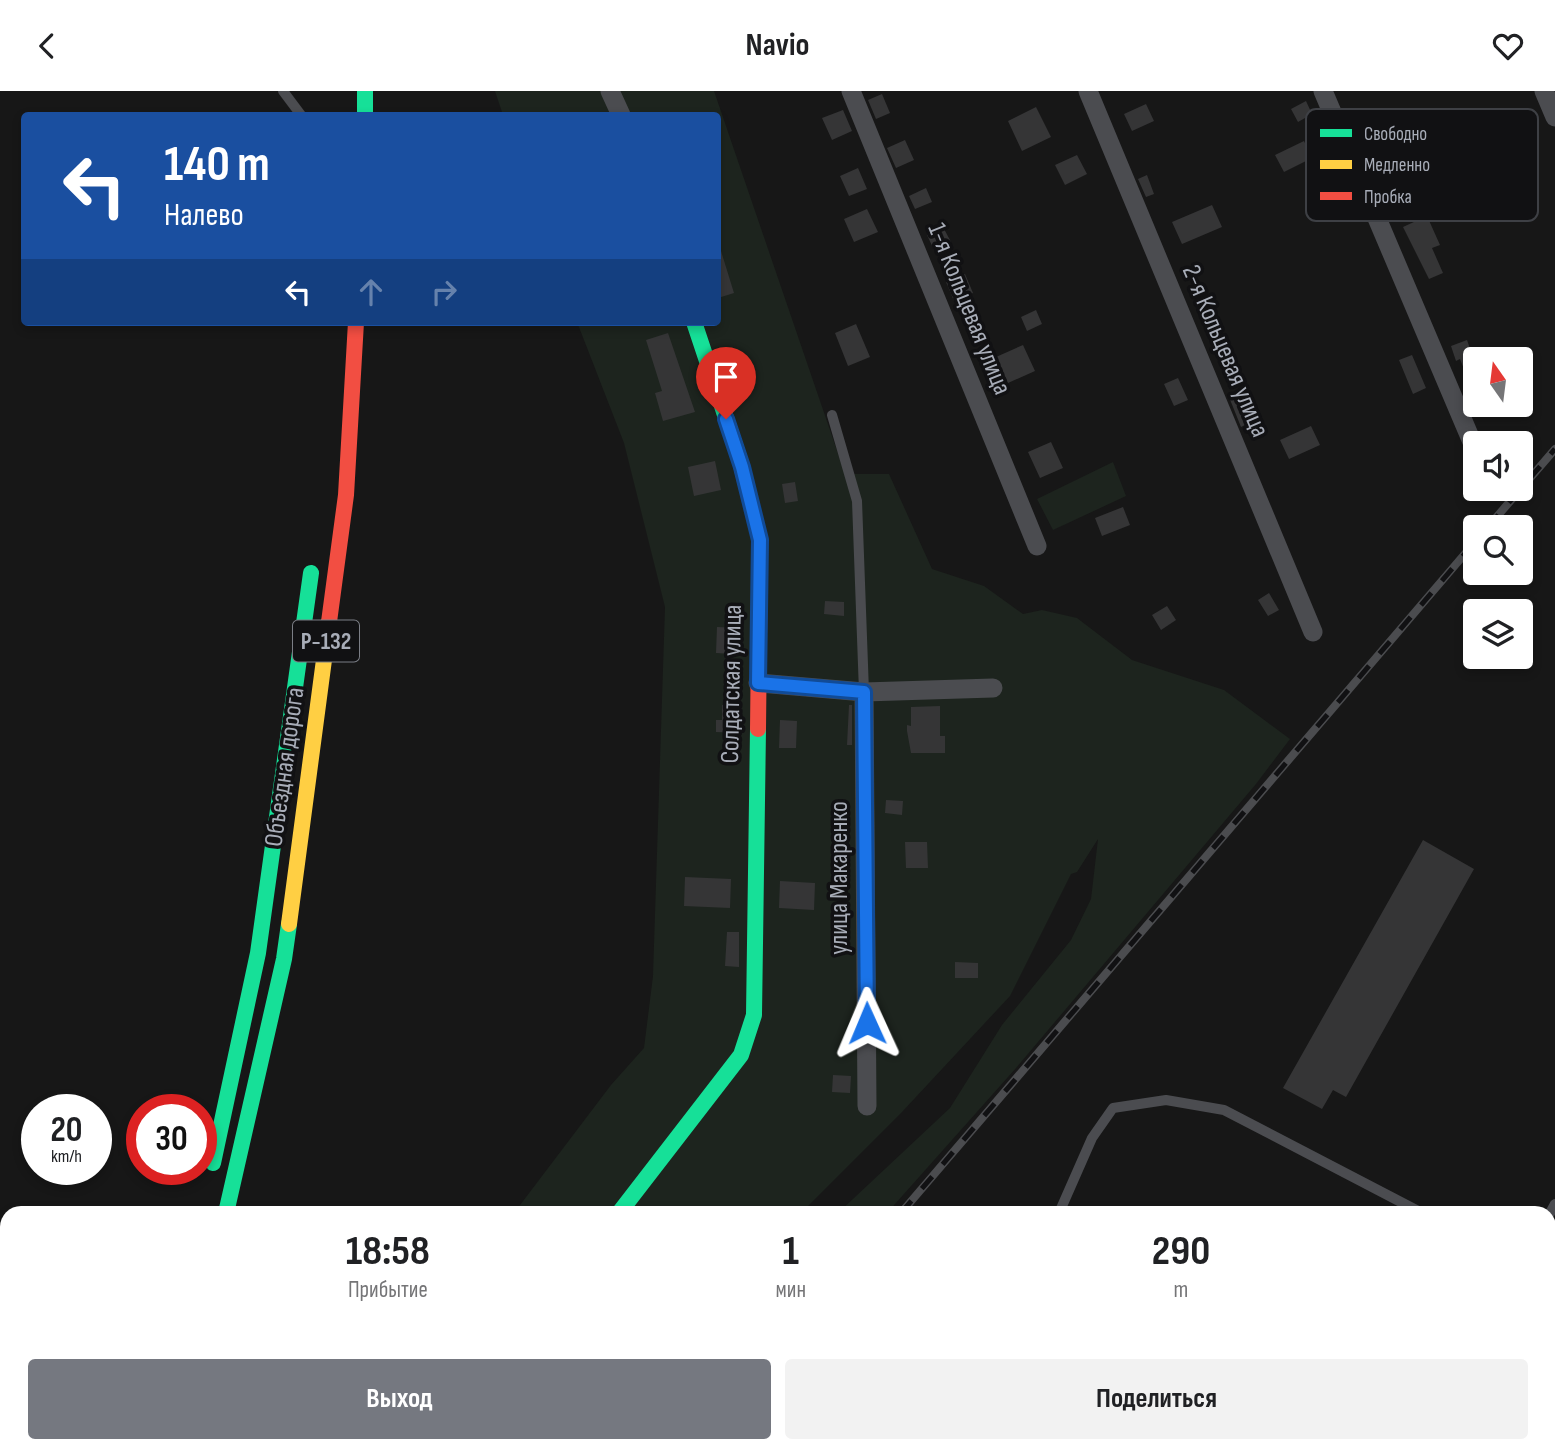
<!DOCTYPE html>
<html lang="ru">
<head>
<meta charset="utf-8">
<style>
	:root { --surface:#fff; --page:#f2f2f2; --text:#202124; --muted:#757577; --accent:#757880 }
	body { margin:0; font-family:"Sofia Sans Condensed",sans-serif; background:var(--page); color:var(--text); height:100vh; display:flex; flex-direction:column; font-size:26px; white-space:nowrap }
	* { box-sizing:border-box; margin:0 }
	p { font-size:23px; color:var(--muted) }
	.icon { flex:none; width:38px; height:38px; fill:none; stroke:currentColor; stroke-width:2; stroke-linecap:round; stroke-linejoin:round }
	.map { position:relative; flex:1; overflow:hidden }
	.side { position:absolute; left:0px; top:1115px; width:1556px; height:247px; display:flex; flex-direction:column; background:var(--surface); border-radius:21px 21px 0 0; box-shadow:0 4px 10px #0003 }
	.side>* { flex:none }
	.banner { position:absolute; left:21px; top:21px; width:700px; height:214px; border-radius:7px; box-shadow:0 4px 10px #0003; background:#1a4fa0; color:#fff; overflow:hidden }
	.needle { width:46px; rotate:346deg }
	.buttons { position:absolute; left:1463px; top:256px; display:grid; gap:14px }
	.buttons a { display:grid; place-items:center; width:70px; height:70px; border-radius:7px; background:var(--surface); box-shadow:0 4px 10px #0003; font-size:35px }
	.speed { position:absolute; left:21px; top:1003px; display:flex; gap:14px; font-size:35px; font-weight:700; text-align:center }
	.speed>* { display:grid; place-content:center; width:91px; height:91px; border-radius:50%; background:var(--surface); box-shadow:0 4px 10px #0003; line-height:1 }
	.speed small { font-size:18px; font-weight:400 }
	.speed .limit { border:10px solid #d22; background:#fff; color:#111 }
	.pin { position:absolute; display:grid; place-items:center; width:60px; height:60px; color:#fff; margin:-72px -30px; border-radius:50% 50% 50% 0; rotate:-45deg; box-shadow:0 0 7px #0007 }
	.pin .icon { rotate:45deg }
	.me { position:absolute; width:77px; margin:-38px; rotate:359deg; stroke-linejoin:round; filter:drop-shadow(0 0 5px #0008) }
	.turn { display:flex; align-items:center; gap:24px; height:147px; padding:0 28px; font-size:32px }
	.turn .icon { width:91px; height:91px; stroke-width:2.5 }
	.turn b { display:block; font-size:49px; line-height:60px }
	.lanes { display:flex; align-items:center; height:66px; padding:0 28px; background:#0003; justify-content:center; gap:35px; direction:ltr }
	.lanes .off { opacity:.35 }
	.eta { display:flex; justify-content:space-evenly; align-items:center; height:119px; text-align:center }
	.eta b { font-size:42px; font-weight:700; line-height:49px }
	.button { display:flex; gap:14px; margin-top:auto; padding:14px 28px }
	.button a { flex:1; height:80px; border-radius:7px; background:var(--accent); color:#fff; font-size:28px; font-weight:700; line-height:80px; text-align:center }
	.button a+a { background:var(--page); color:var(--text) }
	header { display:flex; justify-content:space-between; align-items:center; height:91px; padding:0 28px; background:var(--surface); font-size:32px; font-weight:700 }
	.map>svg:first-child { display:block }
	.green { fill:#1d241e }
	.building { fill:#353536 }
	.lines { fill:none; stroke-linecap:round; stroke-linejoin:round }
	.path { stroke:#4d4e52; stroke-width:2.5; stroke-dasharray:3.5 5; stroke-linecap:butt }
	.lane { stroke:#4b4c50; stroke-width:10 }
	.street { stroke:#4b4c50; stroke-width:19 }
	.fast { stroke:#16e098; stroke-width:16 }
	.slow { stroke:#ffcf43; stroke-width:16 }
	.jam { stroke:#f24e42; stroke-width:16 }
	.rail-casing { stroke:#4b4c4f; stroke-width:8 }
	.rail { stroke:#111113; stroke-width:5; stroke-dasharray:16; stroke-linecap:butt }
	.route-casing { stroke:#114b97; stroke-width:18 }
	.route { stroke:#1a73e8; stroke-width:12 }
	.labels { text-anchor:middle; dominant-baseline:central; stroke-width:7; stroke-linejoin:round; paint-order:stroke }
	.shield { fill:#111113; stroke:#7b7e86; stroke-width:2 }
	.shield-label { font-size:24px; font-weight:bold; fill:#a8adb8 }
	.street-label { font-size:26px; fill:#a8adb8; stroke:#111113 }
	.key { fill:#111113; stroke:#3e4045; stroke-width:2 }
	.key-label { font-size:19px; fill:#a8adb8 }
</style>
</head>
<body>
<header><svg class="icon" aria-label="back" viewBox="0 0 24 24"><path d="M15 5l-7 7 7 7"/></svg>Navio<svg class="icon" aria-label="heart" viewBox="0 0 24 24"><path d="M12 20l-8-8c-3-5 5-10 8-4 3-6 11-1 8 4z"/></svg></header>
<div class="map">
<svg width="1555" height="1361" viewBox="0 0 1555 1361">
	<rect width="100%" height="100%" fill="#171717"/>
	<path class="green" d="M 495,0 L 714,0 L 845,383 L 889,383 L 932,478 L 984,495 L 1023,523 L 1042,519 L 1077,527 L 1132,569 L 1224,599 L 1290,648 L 1256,693 L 1016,977 L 887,1122 L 838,1122 L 950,1017 L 1002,934 L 1071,849 L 1091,808 L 1098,748 L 1077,781 L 1071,783 L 1010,905 L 902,1021 L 801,1122 L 514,1122 L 611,994 L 644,957 L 653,885 L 665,516 L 624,352 L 577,231 L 718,231 L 718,24 L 503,24 Z
		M 1113,371 L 1126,405 L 1053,439 L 1037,408 Z
		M 600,1354 L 684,1354 L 684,1355 L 679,1361 L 591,1361 Z
		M 366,1355 L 583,1355 L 577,1361 L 373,1361 Z"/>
	<path class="building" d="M 882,3 L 890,22 L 876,28 L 868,9 Z
		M 1306,10 L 1312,23 L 1298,31 L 1291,18 Z
		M 1146,13 L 1154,30 L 1132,40 L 1124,23 Z
		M 1036,16 L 1051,46 L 1022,60 L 1008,30 Z
		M 843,19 L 852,40 L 832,49 L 822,27 Z
		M 905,49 L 914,69 L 896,77 L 887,57 Z
		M 1304,50 L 1312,67 L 1284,81 L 1275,64 Z
		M 1077,64 L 1087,83 L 1065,94 L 1055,74 Z
		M 858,77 L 867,98 L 849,105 L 840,85 Z
		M 1147,84 L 1154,103 L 1146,106 L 1138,88 Z
		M 926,97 L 932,111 L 915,118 L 909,105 Z
		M 1212,114 L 1222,136 L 1182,153 L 1172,131 Z
		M 867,118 L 878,141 L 854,151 L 844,128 Z
		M 1427,125 L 1440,154 L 1432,157 L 1443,182 L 1429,188 L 1403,136 Z
		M 943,136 L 951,151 L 934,159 L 927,144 Z
		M 718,160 L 721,160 L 734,202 L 718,207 Z
		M 965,183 L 973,202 L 954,210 L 946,191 Z
		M 1036,219 L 1042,233 L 1027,240 L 1021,226 Z
		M 856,233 L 870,266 L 848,275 L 835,242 Z
		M 668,242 L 695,321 L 663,330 L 655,302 L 662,300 L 646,249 Z
		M 1467,249 L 1475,272 L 1475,306 L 1460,268 L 1456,270 L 1451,255 Z
		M 1023,254 L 1035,280 L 1008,292 L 996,266 Z
		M 1412,264 L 1426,297 L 1413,303 L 1399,269 Z
		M 1178,287 L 1188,309 L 1174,315 L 1164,293 Z
		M 1237,303 L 1249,332 L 1241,336 L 1229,306 Z
		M 1311,335 L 1320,354 L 1289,368 L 1280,349 Z
		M 1051,351 L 1063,377 L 1040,387 L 1028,361 Z
		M 715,370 L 721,399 L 694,405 L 688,376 Z
		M 795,391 L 798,410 L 785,412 L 782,393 Z
		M 1123,416 L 1130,434 L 1102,445 L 1095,427 Z
		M 1269,502 L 1279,519 L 1268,525 L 1258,509 Z
		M 825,510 L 844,511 L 844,525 L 824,523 Z
		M 1167,515 L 1176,529 L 1161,539 L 1152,524 Z
		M 717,536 L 743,537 L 743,553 L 733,552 L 733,563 L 716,562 Z
		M 722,614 L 742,615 L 742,642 L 716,641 L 716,629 L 722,629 Z
		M 849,614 L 852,614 L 852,654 L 847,654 Z
		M 940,615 L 940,645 L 945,645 L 945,662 L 911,662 L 907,640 L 907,634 L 911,635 L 911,616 Z
		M 780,629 L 797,630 L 796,657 L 779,657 Z
		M 886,709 L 903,710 L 902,724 L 885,722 Z
		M 1423,749 L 1474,778 L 1346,1006 L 1333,999 L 1322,1018 L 1283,997 Z
		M 905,751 L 927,751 L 928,777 L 906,777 Z
		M 685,786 L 731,788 L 730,817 L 684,815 Z
		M 780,790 L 815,792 L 814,819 L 779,817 Z
		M 727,841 L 739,841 L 739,876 L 725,875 Z
		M 955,871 L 978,872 L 978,887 L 955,887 Z
		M 833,984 L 851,985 L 850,1002 L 832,1001 Z"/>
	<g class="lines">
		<path class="path" d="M 452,1361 L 456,1354"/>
		<path class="lane" d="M 283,0 L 301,24
			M 832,324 L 857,410 L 864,601
			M 1059,1122 L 1092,1047 L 1113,1017 L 1166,1009 L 1224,1019 L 1422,1122
			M 1549,1124 L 1555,1113
			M 953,1361 L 956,1354"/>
		<path class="street" d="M 610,0 L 621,24
			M 851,0 L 1037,455
			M 1088,0 L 1313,541
			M 1323,0 L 1475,358
			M 1544,0 L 1555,26
			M 758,592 L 864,601 L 993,597
			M 864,601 L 867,1015"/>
		<path class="fast" d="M 365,0 L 365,24
			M 694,231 L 739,366
			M 213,1072 L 258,862 L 311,482
			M 226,1122 L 284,868 L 289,833
			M 619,1122 L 741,964 L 754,924 L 758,638
			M 157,1361 L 159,1354"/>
		<path class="slow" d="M 289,833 L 329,531"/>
		<path class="jam" d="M 739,366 L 760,449 L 758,638
			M 329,531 L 346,404 L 356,231"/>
		<defs>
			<path id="rail" d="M 1488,436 L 1555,358
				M 901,1122 L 1475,451
				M 1549,1343 L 1555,1334
				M 696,1361 L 701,1354
				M 1536,1361 L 1541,1354
				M 1549,1361 L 1555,1350"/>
		</defs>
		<use href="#rail" class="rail-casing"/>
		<use href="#rail" class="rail"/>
	</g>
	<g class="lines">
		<defs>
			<path id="route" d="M 726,328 L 742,376 L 760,449 L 758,592 L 864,601 L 867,932"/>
		</defs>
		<use href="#route" class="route-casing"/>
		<use href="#route" class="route"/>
	</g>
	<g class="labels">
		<rect class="shield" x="293" y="529.5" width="66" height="41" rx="5"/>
		<g class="shield-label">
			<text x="326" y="550">Р-132</text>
		</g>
		<g class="street-label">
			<text transform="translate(969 218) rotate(68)">1-я Кольцевая улица</text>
			<text transform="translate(1225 260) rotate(67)">2-я Кольцевая улица</text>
			<text transform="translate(732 593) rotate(-89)">Солдатская улица</text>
			<text transform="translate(285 676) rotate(-82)">Объездная дорога</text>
			<text transform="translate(839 787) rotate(-90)">улица Макаренко</text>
		</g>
	</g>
	<rect x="1306" y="18" width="232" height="112" rx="10" class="key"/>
	<rect x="1320" y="38" width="32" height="8" fill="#16e098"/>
	<rect x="1320" y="69" width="32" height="9" fill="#ffcf43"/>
	<rect x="1320" y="101" width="32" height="8" fill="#f24e42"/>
	<g class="key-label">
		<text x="1364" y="49">Свободно</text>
		<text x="1364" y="80">Медленно</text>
		<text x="1364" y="112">Пробка</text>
	</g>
</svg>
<div class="buttons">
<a><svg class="needle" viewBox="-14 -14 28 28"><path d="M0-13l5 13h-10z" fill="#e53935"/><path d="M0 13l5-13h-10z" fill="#757577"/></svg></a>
<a><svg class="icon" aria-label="sound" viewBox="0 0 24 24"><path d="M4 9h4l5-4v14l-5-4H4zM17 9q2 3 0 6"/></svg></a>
<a><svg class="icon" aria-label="search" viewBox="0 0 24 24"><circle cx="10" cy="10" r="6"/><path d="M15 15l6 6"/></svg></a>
<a><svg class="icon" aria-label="layers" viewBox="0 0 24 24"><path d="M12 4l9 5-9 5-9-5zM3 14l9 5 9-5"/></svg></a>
</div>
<div class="speed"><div>20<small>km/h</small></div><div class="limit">30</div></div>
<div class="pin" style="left:726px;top:328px;background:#d93025"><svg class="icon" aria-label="arrive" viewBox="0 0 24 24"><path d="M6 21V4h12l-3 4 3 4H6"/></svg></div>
<svg class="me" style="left:867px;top:932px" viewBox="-20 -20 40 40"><path d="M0-17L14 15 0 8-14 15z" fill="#1a73e8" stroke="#fff" stroke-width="4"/></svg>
<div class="banner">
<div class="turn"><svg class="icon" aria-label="left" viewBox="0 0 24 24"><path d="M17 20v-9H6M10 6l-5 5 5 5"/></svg><div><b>140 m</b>Налево</div></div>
<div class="lanes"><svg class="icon" aria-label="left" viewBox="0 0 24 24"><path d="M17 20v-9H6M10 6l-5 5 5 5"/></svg><svg class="icon off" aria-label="ahead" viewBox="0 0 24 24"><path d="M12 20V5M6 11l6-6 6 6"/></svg><svg class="icon off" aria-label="right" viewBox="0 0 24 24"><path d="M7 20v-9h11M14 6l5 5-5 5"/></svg></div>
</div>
<section class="side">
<div class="eta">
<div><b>18:58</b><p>Прибытие</p></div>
<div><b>1</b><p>мин</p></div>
<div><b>290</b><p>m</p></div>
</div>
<div class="button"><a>Выход</a><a>Поделиться</a></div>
</section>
</div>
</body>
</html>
